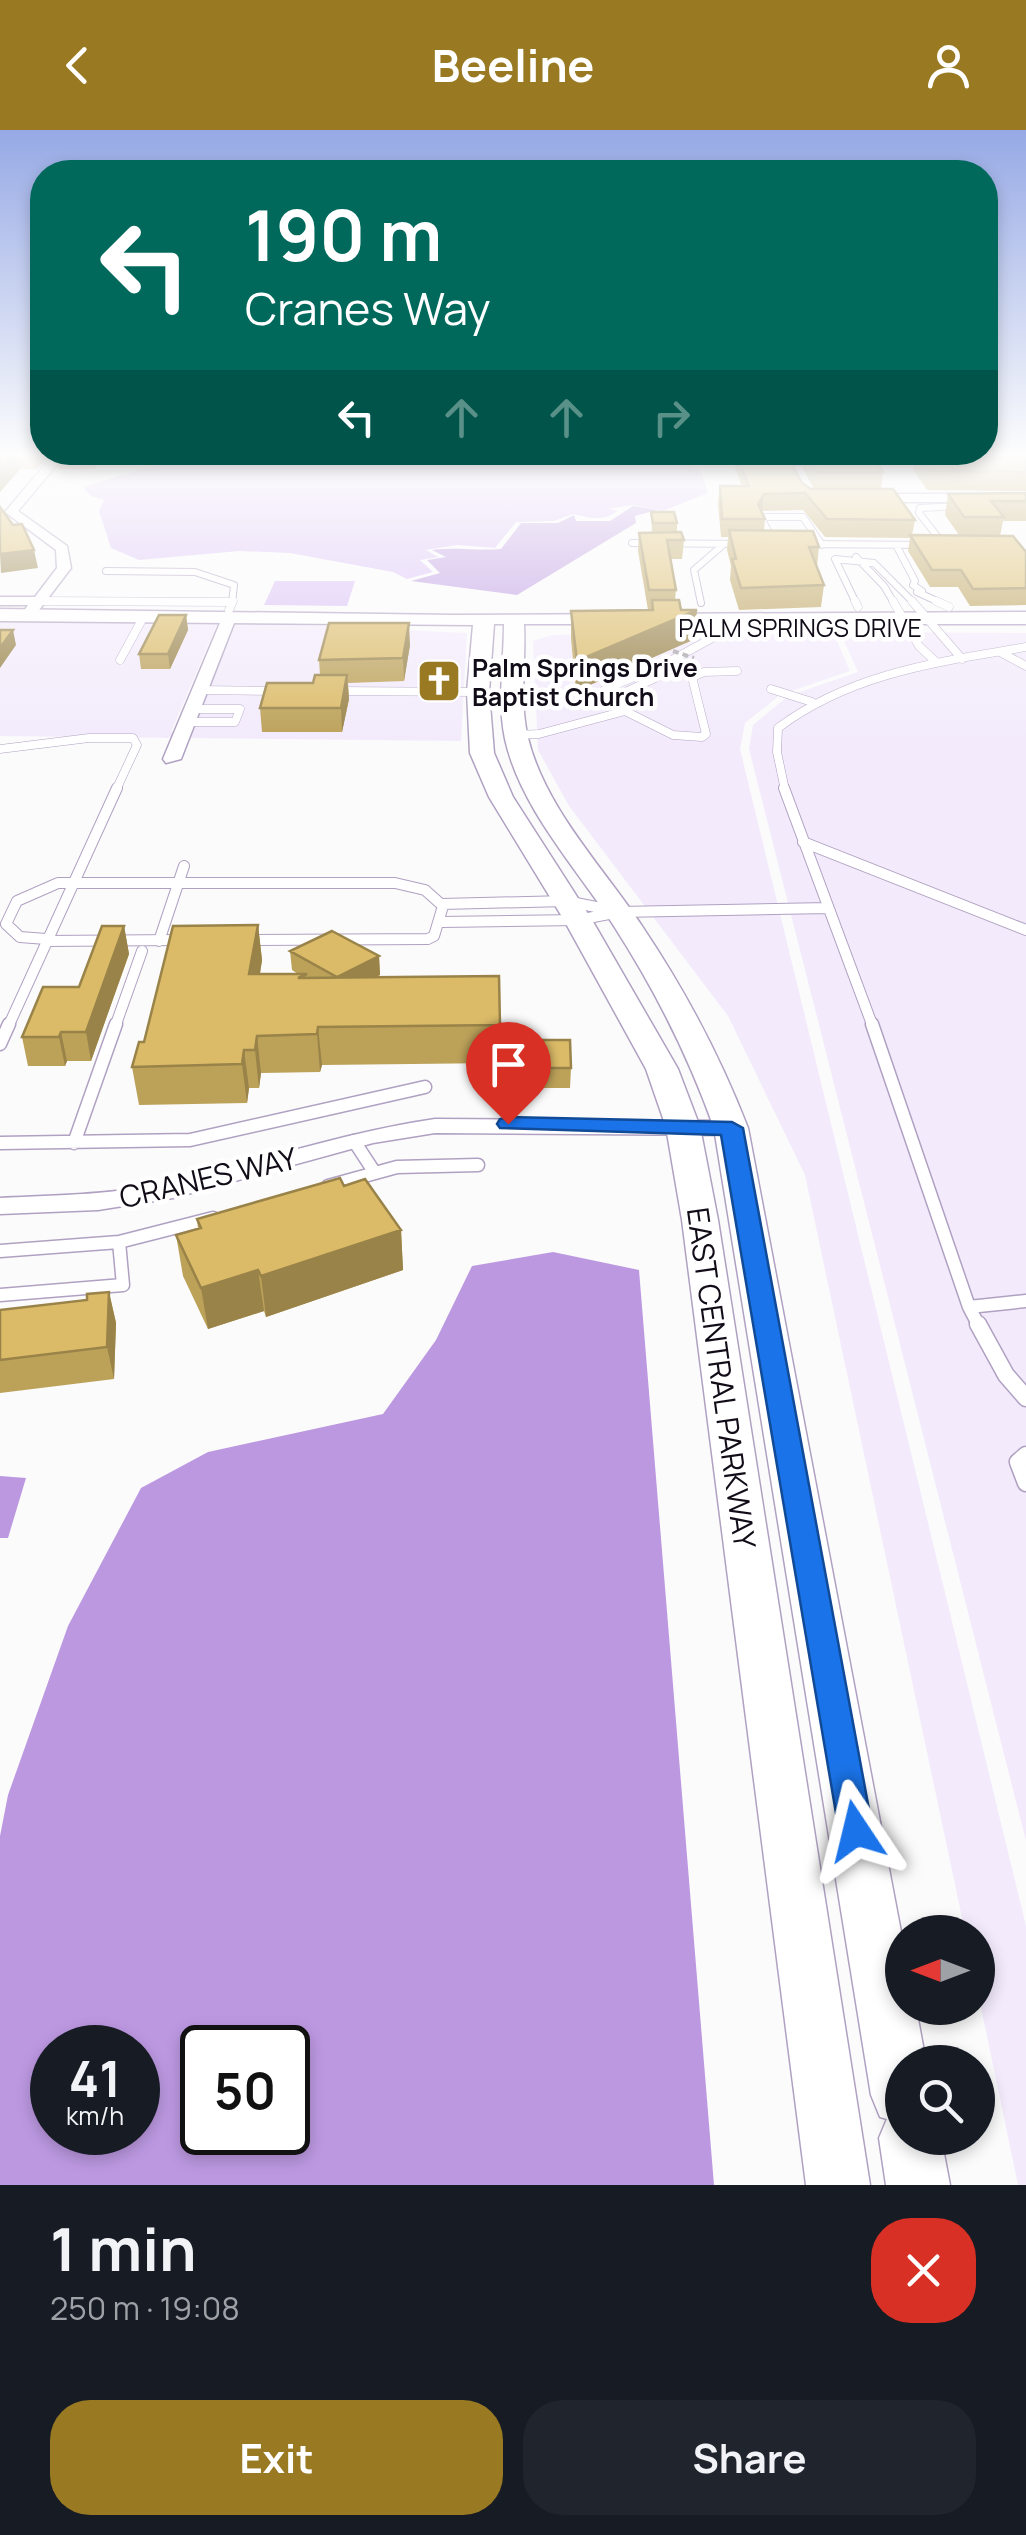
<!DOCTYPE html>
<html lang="en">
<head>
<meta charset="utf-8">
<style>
	:root { --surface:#171b24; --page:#20242c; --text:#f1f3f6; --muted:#9ea1a6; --accent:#997a23 }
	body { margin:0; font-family:Manrope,sans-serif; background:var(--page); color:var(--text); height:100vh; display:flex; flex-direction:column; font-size:38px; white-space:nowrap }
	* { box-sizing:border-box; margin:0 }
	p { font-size:32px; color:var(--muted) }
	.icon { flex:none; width:55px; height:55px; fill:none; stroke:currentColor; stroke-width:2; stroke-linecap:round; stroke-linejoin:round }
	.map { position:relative; height:2055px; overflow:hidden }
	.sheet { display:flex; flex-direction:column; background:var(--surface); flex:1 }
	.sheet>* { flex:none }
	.banner { position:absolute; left:30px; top:30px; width:968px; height:305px; border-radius:40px; box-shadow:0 5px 15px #0003; background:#00695c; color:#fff; overflow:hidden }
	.needle { width:65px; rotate:270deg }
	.fabs { position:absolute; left:885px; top:1785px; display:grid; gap:20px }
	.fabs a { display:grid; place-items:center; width:110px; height:110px; border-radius:50%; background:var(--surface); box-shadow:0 5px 15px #0003; font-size:50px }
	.speed { position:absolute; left:30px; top:1895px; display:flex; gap:20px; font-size:50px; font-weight:700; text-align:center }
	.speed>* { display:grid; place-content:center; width:130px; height:130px; border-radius:50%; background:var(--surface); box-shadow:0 5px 15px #0003; line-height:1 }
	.speed small { font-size:25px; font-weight:400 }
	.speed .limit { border:5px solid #111; border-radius:15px; background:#fff; color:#111 }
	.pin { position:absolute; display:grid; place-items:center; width:85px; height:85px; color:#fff; margin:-102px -42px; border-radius:50% 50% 50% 0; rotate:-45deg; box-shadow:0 0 10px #0007 }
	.pin .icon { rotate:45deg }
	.me { position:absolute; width:110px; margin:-55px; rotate:350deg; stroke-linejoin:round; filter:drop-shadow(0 0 8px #0008) }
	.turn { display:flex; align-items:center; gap:35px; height:210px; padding:0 50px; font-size:45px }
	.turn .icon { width:130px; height:130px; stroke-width:2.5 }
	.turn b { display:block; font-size:70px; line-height:85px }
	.lanes { display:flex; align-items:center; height:95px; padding:0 50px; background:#0003; justify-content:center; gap:50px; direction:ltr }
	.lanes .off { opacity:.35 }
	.round { display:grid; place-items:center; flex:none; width:105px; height:105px; border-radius:40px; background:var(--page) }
	.summary { display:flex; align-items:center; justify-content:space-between; height:170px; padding:0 50px }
	h1 { font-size:60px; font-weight:700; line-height:75px }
	.button { display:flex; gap:20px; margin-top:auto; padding:20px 50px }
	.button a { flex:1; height:115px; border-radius:40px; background:var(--accent); color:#fff; font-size:40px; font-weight:700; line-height:115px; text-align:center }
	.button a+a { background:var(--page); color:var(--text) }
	header { display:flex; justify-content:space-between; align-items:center; height:130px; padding:0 50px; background:var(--accent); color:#fff; font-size:45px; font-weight:700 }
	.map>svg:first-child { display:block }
	.built { fill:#f3ebfc }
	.green { fill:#d9bff6 }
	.water { fill:#bc98e1; fill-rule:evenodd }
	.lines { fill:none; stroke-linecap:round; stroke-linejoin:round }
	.lane-far4-casing { stroke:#b0a1c2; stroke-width:8 }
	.lane-far3-casing { stroke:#b0a1c2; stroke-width:9 }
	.lane-far2-casing { stroke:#b0a1c2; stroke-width:12 }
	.lane-far1-casing { stroke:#b0a1c2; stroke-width:15 }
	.lane-casing { stroke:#b0a1c2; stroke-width:19 }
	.street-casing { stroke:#b0a1c2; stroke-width:3 }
	.secondary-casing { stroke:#b0a1c2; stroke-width:3 }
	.lane-far4 { stroke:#fff; stroke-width:6 }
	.lane-far3 { stroke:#fff; stroke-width:8 }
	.lane-far2 { stroke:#fff; stroke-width:10 }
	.lane-far1 { stroke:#fff; stroke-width:12 }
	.lane { stroke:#fff; stroke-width:16 }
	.street { fill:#fff; fill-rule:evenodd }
	.secondary { fill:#fff; fill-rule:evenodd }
	.path-bridge { stroke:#a6a4a8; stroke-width:4; stroke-dasharray:6 4; stroke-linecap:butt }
	.wall { fill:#bca159 }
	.shaded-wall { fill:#998349 }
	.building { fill:#dbbb68; stroke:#998349; stroke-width:2.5 }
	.route { fill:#1a73e8; stroke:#114b97; stroke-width:2.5 }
	.labels { text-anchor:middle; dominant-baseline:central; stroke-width:9; stroke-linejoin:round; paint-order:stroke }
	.far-street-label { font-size:25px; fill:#110c17; stroke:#fff }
	.far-poi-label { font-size:25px; font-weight:bold; fill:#110c17; stroke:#fff; text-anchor:start }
	.street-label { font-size:30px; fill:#110c17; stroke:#fff }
</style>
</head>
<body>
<header><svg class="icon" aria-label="back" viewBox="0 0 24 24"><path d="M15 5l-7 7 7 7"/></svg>Beeline<svg class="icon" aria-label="person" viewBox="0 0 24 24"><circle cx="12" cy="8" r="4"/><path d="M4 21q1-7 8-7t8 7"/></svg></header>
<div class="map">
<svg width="1026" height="2055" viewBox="0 0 1026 2055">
	<rect width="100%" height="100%" fill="#fbfbfb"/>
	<path class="built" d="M 0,490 L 218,492 L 171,602 L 191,602 L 236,492 L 467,503 L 461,611 L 0,606 Z
		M 833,502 L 850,541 L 780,565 L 745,593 L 740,619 L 1026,1796 L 1026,2055 L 1018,2055 L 978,1863 L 978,1802 L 965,1802 L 805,1045 L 728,886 L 569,676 L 538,620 L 533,511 L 553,505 L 592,504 Z
		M 840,502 L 1026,503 L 1026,1711 L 749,619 L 753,595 L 788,566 L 858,542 Z"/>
	<path class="green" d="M 216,325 L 664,325 L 701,341 L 708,363 L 663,381 L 632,375 L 608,379 L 618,381 C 600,393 590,387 573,384 L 554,391 L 516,392 L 495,418 L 457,415 L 426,420 L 438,427 L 420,430 L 433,442 L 407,449 L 393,442 L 290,423 L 239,421 L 139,430 L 111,418 L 99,381 L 104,370 L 91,366 L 83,357 L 156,335 Z
		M 275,451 L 355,451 L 347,476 L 264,475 Z"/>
	<path class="water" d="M 633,376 L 657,380 L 635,386 L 636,393 L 517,465 L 411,451 L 440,443 L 427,430 L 446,427 L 432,420 C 456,417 477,421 501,419 L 521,393 L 558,393 L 574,385 L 576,391 L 610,391 Z
		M 553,1122 L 639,1140 L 714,2055 L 0,2055 L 0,1706 L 8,1665 L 68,1496 L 141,1358 L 208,1322 L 383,1284 L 436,1210 L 472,1136 ZM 52,1918 L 138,1918 L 138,2002 L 52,2002 ZM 202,1918 L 288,1918 L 288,2002 L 202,2002 Z
		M 0,1346 L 26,1348 L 8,1408 L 0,1408 Z"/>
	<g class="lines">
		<defs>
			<path id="lane-far4" d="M 632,413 L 744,414
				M 774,414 L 763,391 L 766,387 L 803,387 L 822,415
				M 804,414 L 924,415
				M 896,415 L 915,451 L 913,455 L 922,461
				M 944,415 L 919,383 L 920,378 L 961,376
				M 856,427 L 884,456 L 894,473
				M 106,441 L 195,442 L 234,455 L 232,473
				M 917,462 L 941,473
				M 39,471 L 230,472
				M 701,473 L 694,440 L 724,414
				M 856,473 L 835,429 L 874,433 L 914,473"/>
			<path id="lane-far3" d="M 39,471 L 230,472
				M 855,471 L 858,477
				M 893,471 L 919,516 L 936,532
				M 912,471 L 962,529
				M 936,471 L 949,477
				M 229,480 L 233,471
				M 1000,522 L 1026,536
				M 120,530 L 144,486
				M 771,559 L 812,572
				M 198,560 L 281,561
				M 336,561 L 478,562
				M 610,572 L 601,564 L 604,560 L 670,531
				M 625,581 L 614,575 L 619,565 L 664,544 L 670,531 L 716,506 L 715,497
				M 186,592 L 235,592 L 240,579 L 190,579
				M 516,605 L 539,604 L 625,581 L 673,605 L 702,607 L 706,604 L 692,547 L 704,542 L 737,541
				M 0,619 L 89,608 L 133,608 L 137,615 L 116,660
				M 785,660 L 777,622 L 778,598 C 851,543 938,532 1026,517"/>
			<path id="lane-far2" d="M 784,658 L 873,897
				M 803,712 L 1026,800
				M 442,774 L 566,771 L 611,780
				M 441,792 L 578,790 L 619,782 L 828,778
				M 46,809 L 20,807 L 6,794 L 17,771 L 58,753 L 395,753 L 425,760 L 443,776 L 434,806 L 428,809 L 242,810
				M 45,811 L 182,810
				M 159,811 L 184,736
				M 8,897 L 117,658
				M 115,897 L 142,821"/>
			<path id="lane-far1" d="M 872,894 L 969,1177 L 979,1196
				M 0,914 L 9,894
				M 354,1011 L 375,1043
				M 0,1013 L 190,1010 L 425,957
				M 74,1013 L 116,894
				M 328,1056 L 397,1037 L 478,1035
				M 0,1121 L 119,1112 L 213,1088
				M 0,1165 L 123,1155 L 119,1112
				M 969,1177 L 1026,1171"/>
			<path id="lane" d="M 978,1194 L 1006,1245 L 1026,1268
				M 1026,1325 L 1018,1332 L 1026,1353"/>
			<path id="street" d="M 53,325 L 65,325 L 18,381 L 67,416 L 71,438 L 36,484 L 31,485 L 24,481 L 28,475 L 0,475 L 0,467 L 35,467 L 57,438 L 56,420 L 5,382 Z
				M 946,328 L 950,333 L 791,335 L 785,332 L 791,329 Z
				M 1026,364 L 1026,372 L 866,372 L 860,368 L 866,364 Z
				M 229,484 L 236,488 L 181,629 L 166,633 L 163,629 L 222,488 Z
				M 435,989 L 731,991 L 743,998 L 731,1005 L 435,1003 L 373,1013 L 173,1068 L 98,1080 L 0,1084 L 0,1068 C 59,1065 118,1065 175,1051 C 262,1031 346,1002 435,989 Z"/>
			<path id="secondary" d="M 0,479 L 454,485 L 1026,482 L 1026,494 L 524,494 C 526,532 519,571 528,608 C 545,678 603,737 642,796 C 685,860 720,926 748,998 L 902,1807 L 902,1878 L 916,1878 L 926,1932 L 902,1932 L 902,2008 L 941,2008 L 950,2055 L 886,2055 L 879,2008 L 887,1989 L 880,1987 L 871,1965 L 714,998 C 688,925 654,858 612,793 C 574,735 520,677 505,609 C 497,571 504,532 504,494 L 494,494 L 489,562 L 494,623 L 513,667 L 592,790 L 678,939 L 700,997 L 718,1090 L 870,2055 L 806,2055 L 682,1090 L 666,997 L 646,939 L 564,790 L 489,667 L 470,623 L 467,562 L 473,495 L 0,491 Z"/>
		</defs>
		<use href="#lane-far4" class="lane-far4-casing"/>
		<use href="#lane-far3" class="lane-far3-casing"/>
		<use href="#lane-far2" class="lane-far2-casing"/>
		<use href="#lane-far1" class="lane-far1-casing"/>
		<use href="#lane" class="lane-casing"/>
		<use href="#street" class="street-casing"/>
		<use href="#secondary" class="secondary-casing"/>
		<use href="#lane-far4" class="lane-far4"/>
		<use href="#lane-far3" class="lane-far3"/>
		<use href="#lane-far2" class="lane-far2"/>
		<use href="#lane-far1" class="lane-far1"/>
		<use href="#lane" class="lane"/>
		<use href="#street" class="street"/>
		<use href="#secondary" class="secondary"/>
		<path class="path-bridge" d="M 673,521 L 694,528"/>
	</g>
	<path class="wall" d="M 0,325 L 50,325 L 36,339 L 20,339 L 0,362 Z
		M 56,325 L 131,325 L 126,331 L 100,331 L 94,339 L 58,339 Z
		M 730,325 L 787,325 L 802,353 L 811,359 L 814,359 L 803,339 L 804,325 L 872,325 L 883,342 L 881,359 L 915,390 L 912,405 L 959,405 L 945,385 L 948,364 L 1026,363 L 1026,391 L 1003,391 L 1000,406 L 1026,422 L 1026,475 L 970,476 L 958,457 L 930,457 L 908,421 L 910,408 L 825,407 L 803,380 L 762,381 L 765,389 L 764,401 L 819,417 L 817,437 L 824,455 L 821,477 L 739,480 L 730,450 L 731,436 L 727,420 L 728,407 L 721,407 L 718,373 L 720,356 L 742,356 Z
		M 915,325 L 1026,325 L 1026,361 L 927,360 L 913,339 Z
		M 651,382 L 677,393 L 677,402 L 684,410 L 682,429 L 670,429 L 676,460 L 675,470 L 695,509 L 576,561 L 571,509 L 571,481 L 648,480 L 638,421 L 639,403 L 652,402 Z
		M 186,485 L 188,500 L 170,539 L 141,539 L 139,524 Z
		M 410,515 L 404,551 L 348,553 L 349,569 L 342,602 L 262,602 L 260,578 L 313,553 L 320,545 L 319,530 Z
		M 258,795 L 262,830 L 260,844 L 298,844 L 292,840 L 290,821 L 379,826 L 380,845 L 375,847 L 499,846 L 500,933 L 322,935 L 320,942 L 261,943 L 259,958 L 249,958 L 247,973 L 139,975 L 132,937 L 144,912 Z
		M 124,796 L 129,824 L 91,931 L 67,931 L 65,936 L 28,936 L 22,907 L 79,857 Z
		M 543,910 L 571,938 L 570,958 L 543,958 Z
		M 344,1056 L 401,1100 L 403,1140 L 266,1187 L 264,1181 L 208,1199 L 183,1146 L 176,1105 L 198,1099 L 197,1089 Z
		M 109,1162 L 116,1193 L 114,1249 L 0,1263 L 0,1180 L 87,1170 Z"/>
	<path class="shaded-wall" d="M 15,325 L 18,325 L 20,339 L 0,362 L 0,341 Z
		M 34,325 L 50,325 L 36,339 Z
		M 92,325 L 99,325 L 100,331 L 94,339 Z
		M 764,364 L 762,381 L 756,391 L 758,374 Z
		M 34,420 L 38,438 L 1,443 L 0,424 Z
		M 697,480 L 695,509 L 576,561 L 577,531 Z
		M 186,485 L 188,500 L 170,539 L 168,524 Z
		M 409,493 L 410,515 L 404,551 L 403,528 Z
		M 13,500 L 16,515 L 0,538 L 0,518 Z
		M 347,545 L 349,569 L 342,602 L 341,578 Z
		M 258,795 L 262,830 L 254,881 L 249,844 Z
		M 124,796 L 129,824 L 91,931 L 86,902 Z
		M 379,826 L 380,845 L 338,866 L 337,847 Z
		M 318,897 L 322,935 L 320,942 L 317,904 Z
		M 61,902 L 67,931 L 65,936 L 59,907 Z
		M 257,906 L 261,943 L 259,958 L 255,920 Z
		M 244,920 L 249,958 L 247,973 L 242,934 Z
		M 401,1100 L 403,1140 L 266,1187 L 261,1146 Z
		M 258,1140 L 264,1181 L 208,1199 L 201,1158 Z
		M 109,1162 L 116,1193 L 114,1249 L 107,1217 Z"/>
	<path class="building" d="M 0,325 L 15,325 L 0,341 Z
		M 737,325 L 787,325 L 802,353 L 811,359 L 893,359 L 915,390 L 827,389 L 805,363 L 764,364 L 758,374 L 765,389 L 722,389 L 720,356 L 749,356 Z
		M 807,325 L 872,325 L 883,342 L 817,342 Z
		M 919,325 L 1026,325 L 1026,342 L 930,341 Z
		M 1026,363 L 1026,371 L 991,371 L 1004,387 L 964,387 L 948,364 Z
		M 0,377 L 13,395 L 22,394 L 34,420 L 0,424 Z
		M 651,382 L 674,382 L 677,393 L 653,393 Z
		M 729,400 L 813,401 L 819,417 L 809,417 L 824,455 L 741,458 L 732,429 L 736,429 Z
		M 681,402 L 684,410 L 667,410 L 676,460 L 649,460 L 639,403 Z
		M 910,405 L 1013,406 L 1026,422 L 1026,458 L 973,459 L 961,440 L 932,440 Z
		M 652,470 L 679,470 L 681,480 L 697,480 L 577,531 L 571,481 L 653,480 Z
		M 159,485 L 186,485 L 168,524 L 139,524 Z
		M 329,493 L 409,493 L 403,528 L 319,530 Z
		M 0,500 L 13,500 L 0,518 Z
		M 315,545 L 347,545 L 341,578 L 260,578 L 267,553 L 313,553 Z
		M 258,795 L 249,844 L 307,844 L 298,848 L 499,846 L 500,895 L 318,897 L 317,904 L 257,906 L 255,920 L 244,920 L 242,934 L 132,937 L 139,912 L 144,912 L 173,796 Z
		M 102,796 L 124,796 L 86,902 L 61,902 L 59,907 L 22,907 L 43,857 L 79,857 Z
		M 332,801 L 379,826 L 337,847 L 290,821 Z
		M 543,910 L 570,910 L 571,938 L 543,938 Z
		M 340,1048 L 344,1056 L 365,1049 L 401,1100 L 261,1146 L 258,1140 L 201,1158 L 176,1105 L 201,1098 L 197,1089 Z
		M 109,1162 L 107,1217 L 0,1230 L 0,1180 L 87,1170 L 87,1164 Z"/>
	<linearGradient id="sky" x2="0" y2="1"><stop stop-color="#96a9e5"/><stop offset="0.53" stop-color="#fdfdfd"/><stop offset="1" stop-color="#fdfdfd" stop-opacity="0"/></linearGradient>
	<rect width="1026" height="612" fill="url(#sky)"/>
	<path class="route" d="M 508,987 L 732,992 L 743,998 L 873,1701 L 868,1713 L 856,1718 L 844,1713 L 839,1701 L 721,1005 L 500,998 L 497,994 L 500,989 Z"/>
	<defs>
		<symbol id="church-square" viewBox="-11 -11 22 22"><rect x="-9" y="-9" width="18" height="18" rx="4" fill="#997a23" stroke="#fff"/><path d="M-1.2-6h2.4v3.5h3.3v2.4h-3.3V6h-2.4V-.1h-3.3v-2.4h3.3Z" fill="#fff"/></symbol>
	</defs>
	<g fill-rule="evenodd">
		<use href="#church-square" x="414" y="526" width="50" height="50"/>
	</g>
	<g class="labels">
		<g class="far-street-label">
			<text x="800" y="497">PALM SPRINGS DRIVE</text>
		</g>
		<g class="far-poi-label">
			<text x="472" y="537">Palm Springs Drive<tspan x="472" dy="29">Baptist Church</tspan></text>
		</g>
		<g class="street-label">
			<text transform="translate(208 1047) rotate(-13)">CRANES WAY</text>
			<text transform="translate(722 1248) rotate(82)">EAST CENTRAL PARKWAY</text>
		</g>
	</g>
</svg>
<div class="fabs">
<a><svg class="needle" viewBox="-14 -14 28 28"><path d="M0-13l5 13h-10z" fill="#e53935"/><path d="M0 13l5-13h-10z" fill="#9ea1a6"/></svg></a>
<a><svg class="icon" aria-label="search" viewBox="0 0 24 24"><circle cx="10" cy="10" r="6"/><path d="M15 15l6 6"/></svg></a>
</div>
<div class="speed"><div>41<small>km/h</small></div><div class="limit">50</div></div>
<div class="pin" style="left:508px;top:994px;background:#d93025"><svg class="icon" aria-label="arrive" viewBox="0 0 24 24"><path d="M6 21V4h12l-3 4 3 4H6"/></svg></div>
<svg class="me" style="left:856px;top:1701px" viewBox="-20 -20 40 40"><path d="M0-17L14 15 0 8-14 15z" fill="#1a73e8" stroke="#fff" stroke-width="4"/></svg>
<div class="banner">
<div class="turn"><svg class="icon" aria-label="left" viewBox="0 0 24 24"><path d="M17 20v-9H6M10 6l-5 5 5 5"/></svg><div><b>190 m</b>Cranes Way</div></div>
<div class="lanes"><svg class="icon" aria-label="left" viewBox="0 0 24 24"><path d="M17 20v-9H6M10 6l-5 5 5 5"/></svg><svg class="icon off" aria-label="ahead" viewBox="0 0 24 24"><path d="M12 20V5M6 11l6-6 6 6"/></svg><svg class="icon off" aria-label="ahead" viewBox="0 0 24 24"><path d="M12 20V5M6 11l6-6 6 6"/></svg><svg class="icon off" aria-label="right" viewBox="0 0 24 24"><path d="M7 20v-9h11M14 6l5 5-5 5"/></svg></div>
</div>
</div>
<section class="sheet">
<div class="summary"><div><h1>1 min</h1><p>250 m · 19:08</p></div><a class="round" style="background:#d93025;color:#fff"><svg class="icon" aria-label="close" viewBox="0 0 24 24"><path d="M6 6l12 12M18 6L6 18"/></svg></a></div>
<div class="button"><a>Exit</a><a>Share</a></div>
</section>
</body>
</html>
